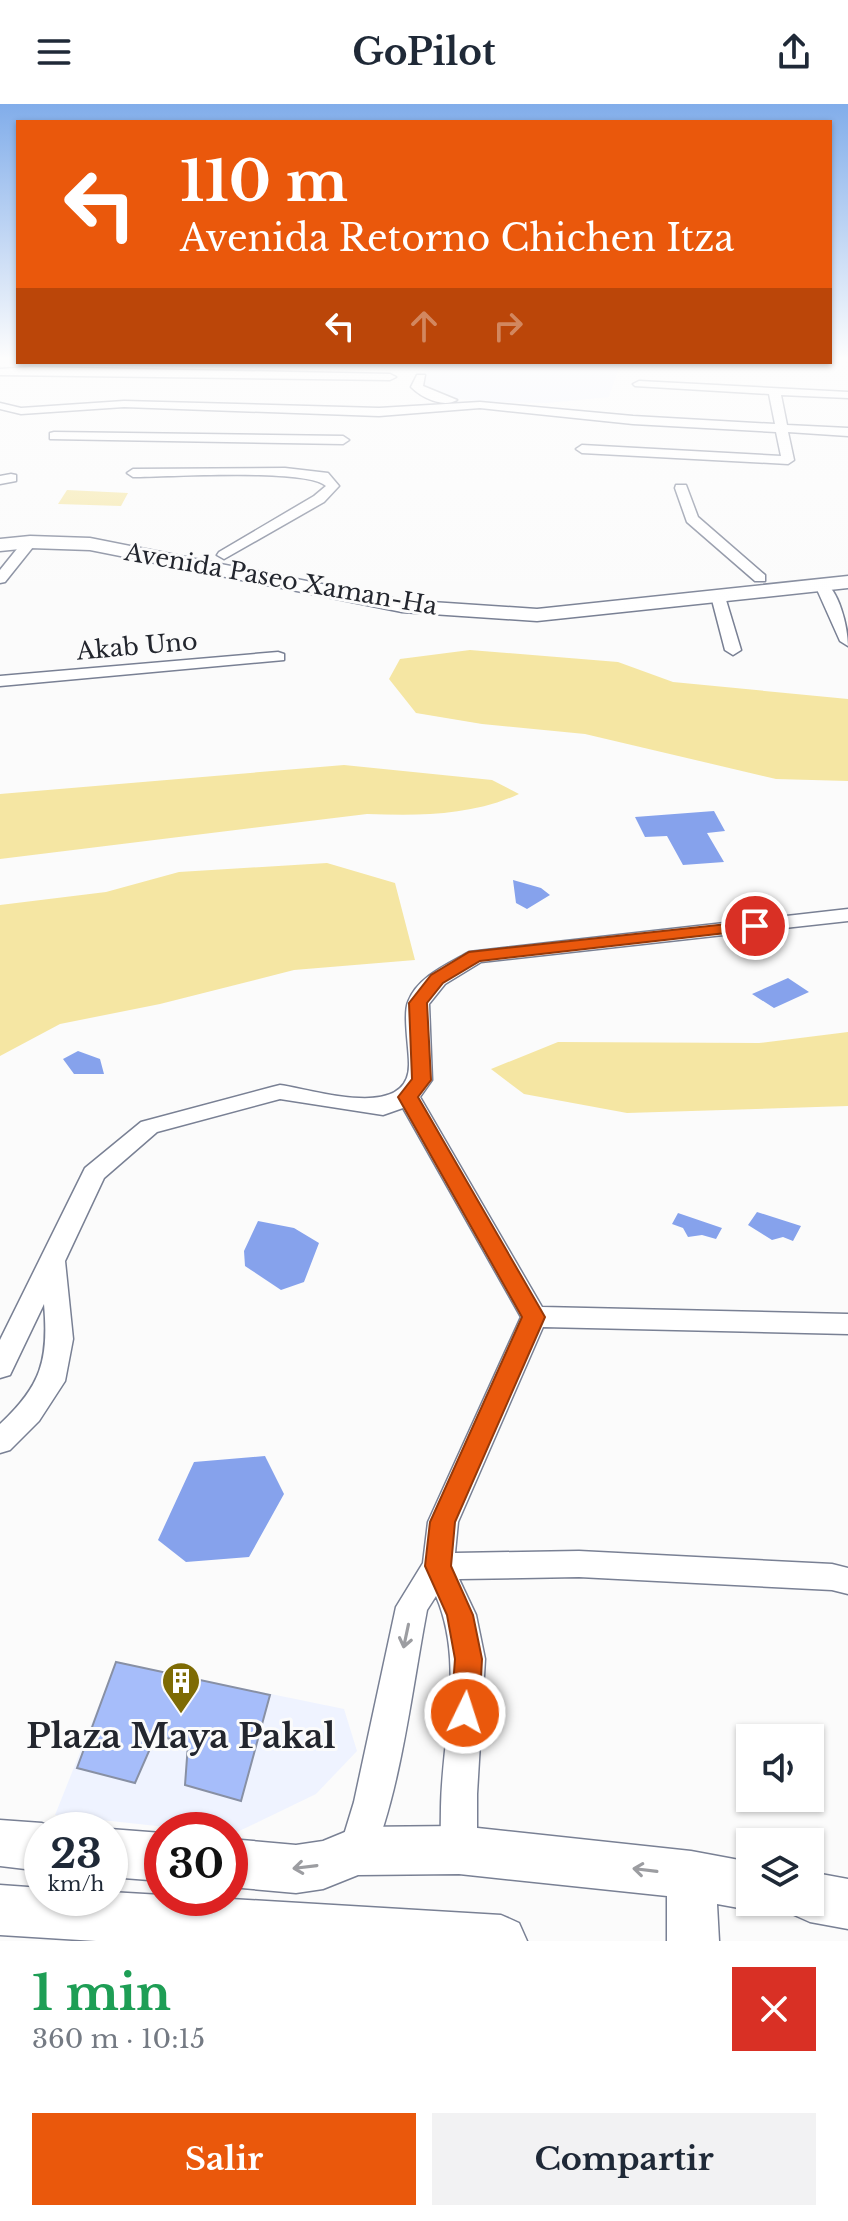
<!DOCTYPE html>
<html lang="es">
<head>
<meta charset="utf-8">
<style>
	:root { --surface:#fff; --page:#f2f2f3; --text:#1f2937; --muted:#747a83; --accent:#ea580c }
	body { margin:0; font-family:"Libre Baskerville",serif; background:var(--page); color:var(--text); height:100vh; display:flex; flex-direction:column; font-size:30px; white-space:nowrap }
	* { box-sizing:border-box; margin:0 }
	p { font-size:26px; color:var(--muted) }
	.icon { flex:none; width:44px; height:44px; fill:none; stroke:currentColor; stroke-width:2; stroke-linecap:round; stroke-linejoin:round }
	.map { position:relative; height:1837px; overflow:hidden }
	.side { display:flex; flex-direction:column; background:var(--surface); flex:1 }
	.side>* { flex:none }
	.hud { position:absolute; left:16px; top:16px; width:816px; height:244px; border-radius:0px; box-shadow:0 2px 6px #0004; background:#ea580c; color:#fff; overflow:hidden }
	.tools { position:absolute; left:736px; top:1620px; display:grid; gap:16px }
	.tools a { display:grid; place-items:center; width:88px; height:88px; border-radius:0px; background:var(--surface); box-shadow:0 2px 6px #0004; font-size:40px }
	.speed { position:absolute; left:24px; top:1708px; display:flex; gap:16px; font-size:40px; font-weight:700; text-align:center }
	.speed>* { display:grid; place-content:center; width:104px; height:104px; border-radius:50%; background:var(--surface); box-shadow:0 2px 6px #0004; line-height:1 }
	.speed small { font-size:20px; font-weight:400 }
	.speed .limit { border:12px solid #d22; background:#fff; color:#111 }
	.pin { position:absolute; display:grid; place-items:center; width:68px; height:68px; color:#fff; margin:-34px; border:4px solid #fff; border-radius:50%; box-shadow:0 2px 8px #0007 }
	.me { position:absolute; width:88px; margin:-44px; rotate:4deg; stroke-linejoin:round; filter:drop-shadow(0 0 6px #0008) }
	.turn { display:flex; align-items:center; gap:28px; height:168px; padding:0 32px; font-size:36px }
	.turn .icon { width:104px; height:104px; stroke-width:2.5 }
	.turn b { display:block; font-size:56px; line-height:68px }
	.lanes { display:flex; align-items:center; height:76px; padding:0 32px; background:#0003; justify-content:center; gap:40px; direction:ltr }
	.lanes .off { opacity:.35 }
	.round { display:grid; place-items:center; flex:none; width:84px; height:84px; border-radius:0px; background:var(--page) }
	.headline { display:flex; align-items:center; justify-content:space-between; height:136px; padding:0 32px }
	h1 { font-size:48px; font-weight:800; line-height:60px; color:#1e9e55 }
	.cta { display:flex; gap:16px; margin-top:auto; padding:16px 32px }
	.cta a { flex:1; height:92px; border-radius:0px; background:var(--accent); color:#fff; font-size:32px; font-weight:800; line-height:92px; text-align:center }
	.cta a+a { background:var(--page); color:var(--text) }
	header { display:flex; justify-content:space-between; align-items:center; height:104px; padding:0 32px; background:var(--surface); font-size:36px; font-weight:800 }
	.map>svg:first-child { display:block }
	.built { fill:#eff3ff }
	.green { fill:#f5e6a3 }
	.water { fill:#86a2ec }
	.building { fill:#a6bdfa; stroke:#8890a4; stroke-width:2 }
	.lines { fill:none; stroke-linecap:round; stroke-linejoin:round }
	.minor-casing { stroke:#798094; stroke-width:3 }
	.major-casing { stroke:#798094; stroke-width:3 }
	.minor { fill:#fff; fill-rule:evenodd }
	.major { fill:#fff; fill-rule:evenodd }
	.oneway { stroke:#9c9da1 }
	.route { fill:#ea580c; stroke:#983908; stroke-width:2 }
	.labels { text-anchor:middle; dominant-baseline:central; stroke-width:6; stroke-linejoin:round; paint-order:stroke }
	.far-street-label { font-size:24px; fill:#23262e; stroke:#fbfbfb }
	.near-poi-label { font-size:34px; font-weight:bold; fill:#23262e; stroke:#fbfbfb }
</style>
</head>
<body>
<header><svg class="icon" aria-label="menu" viewBox="0 0 24 24"><path d="M4 6h16M4 12h16M4 18h16"/></svg>GoPilot<svg class="icon" aria-label="share" viewBox="0 0 24 24"><path d="M12 15V3M7 8l5-5 5 5M5 13v7h14v-7"/></svg></header>
<div class="map">
<svg width="848" height="1837" viewBox="0 0 848 1837">
	<rect width="100%" height="100%" fill="#fbfbfb"/>
	<path class="built" d="M 425,258 L 521,258 L 620,260 L 609,293 L 548,299 L 480,298 L 434,291 L 423,282 Z
		M 116,1558 L 344,1605 L 357,1647 L 316,1690 L 233,1730 L 230,1726 L 194,1726 L 55,1711 Z"/>
	<path class="green" d="M 67,386 L 128,389 L 121,402 L 58,400 Z
		M 470,546 L 618,558 L 673,578 L 848,595 L 848,677 L 776,675 L 585,630 L 482,620 L 416,609 L 389,575 L 400,555 Z
		M 344,661 L 492,676 L 519,690 C 471,712 419,712 367,710 L 0,755 L 0,690 Z
		M 327,759 L 395,779 L 415,856 L 294,866 L 160,900 L 60,920 L 0,952 L 0,801 L 106,788 L 179,768 Z
		M 848,928 L 848,1002 L 627,1009 L 524,990 L 491,965 L 558,938 L 759,939 Z"/>
	<path class="water" d="M 714,707 L 725,727 L 707,729 L 724,758 L 683,761 L 667,732 L 645,733 L 635,713 Z
		M 513,776 L 541,784 L 550,791 L 527,805 L 516,799 Z
		M 788,874 L 809,888 L 774,904 L 752,890 Z
		M 78,947 L 100,955 L 104,970 L 74,970 L 63,955 Z
		M 757,1108 L 801,1122 L 793,1137 L 783,1133 L 772,1136 L 748,1121 Z
		M 678,1109 L 722,1124 L 716,1135 L 702,1131 L 688,1133 L 683,1124 L 672,1120 Z
		M 258,1117 L 294,1124 L 319,1139 L 304,1178 L 281,1186 L 245,1162 L 244,1147 Z
		M 265,1352 L 284,1390 L 249,1453 L 186,1458 L 158,1436 L 194,1358 Z"/>
	<path class="building" d="M 116,1558 L 270,1591 L 241,1697 L 185,1681 L 188,1640 L 156,1631 L 135,1679 L 77,1664 Z"/>
	<g class="lines">
		<defs>
			<path id="minor" d="M 30,263 L 390,270 L 396,273 L 390,276 L 0,271 L 0,265 Z
				M 417,271 L 425,271 L 423,282 L 457,296 C 443,304 422,294 411,283 Z
				M 639,277 L 848,288 L 848,294 L 781,291 L 787,321 L 848,324 L 848,332 L 788,328 L 794,356 L 788,360 L 582,349 L 576,345 L 582,341 L 781,352 L 776,328 L 633,320 L 480,304 L 379,312 L 124,303 L 21,310 L 0,305 L 0,299 L 21,304 L 124,297 L 379,304 L 480,298 L 633,312 L 775,320 L 769,290 L 635,282 L 633,280 Z
				M 54,328 L 343,332 L 349,336 L 343,340 L 50,335 L 50,329 Z
				M 285,364 L 328,369 L 339,382 L 324,398 L 224,455 L 217,451 L 219,448 L 314,392 L 326,382 C 308,364 165,373 133,373 L 127,369 L 133,365 Z
				M 11,370 L 16,371 L 16,377 L 0,380 L 0,372 Z
				M 676,381 L 686,381 L 698,413 L 765,471 L 765,477 L 755,477 L 687,418 L 675,384 Z
				M 30,434 L 37,438 L 5,478 L 0,479 L 0,466 L 25,435 Z
				M 822,477 C 839,484 848,524 848,542 L 840,537 L 815,481 Z
				M 721,488 L 728,492 L 726,496 L 741,546 L 733,551 L 725,546 L 712,496 L 716,489 Z
				M 278,548 L 284,550 L 284,556 L 0,582 L 0,572 Z
				M 848,805 L 848,817 L 481,858 L 445,880 L 429,900 L 432,976 L 420,993 L 542,1203 L 848,1210 L 848,1230 L 543,1223 L 458,1418 L 455,1449 L 579,1447 L 832,1460 L 848,1464 L 848,1490 L 832,1486 L 579,1473 L 459,1475 L 476,1511 L 485,1555 L 477,1690 L 477,1746 L 472,1758 L 459,1763 L 446,1758 C 439,1741 441,1722 441,1703 C 442,1632 465,1560 436,1492 L 427,1506 C 412,1584 401,1687 370,1759 L 357,1764 L 344,1759 L 339,1747 L 354,1698 L 396,1503 L 423,1459 L 428,1418 L 521,1213 L 403,1004 L 383,1011 L 280,995 L 157,1028 L 104,1074 L 65,1157 L 73,1235 L 65,1277 L 39,1317 L 10,1346 L 0,1349 L 0,1320 C 41,1282 49,1256 44,1200 L 10,1271 L 0,1274 L 0,1236 L 85,1064 L 141,1018 L 272,983 L 280,981 C 316,986 411,1018 409,959 C 409,945 403,910 408,898 C 417,873 448,860 469,848 Z"/>
			<path id="major" d="M 30,432 L 90,434 L 402,496 L 537,505 L 848,472 L 848,484 L 537,517 L 402,508 L 90,446 L 30,444 L 0,447 L 0,435 Z
				M 0,1716 L 42,1719 L 58,1726 L 42,1726 L 42,1767 L 0,1762 Z
				M 459,1722 L 691,1747 L 750,1758 L 750,1798 L 768,1798 L 750,1806 L 717,1800 L 719,1837 L 667,1837 L 667,1792 L 459,1770 L 358,1771 L 323,1785 L 296,1789 L 230,1783 L 230,1735 L 296,1741 L 323,1737 L 357,1723 Z
				M 110,1725 L 162,1729 L 162,1777 L 110,1773 Z
				M 810,1768 L 848,1775 L 848,1825 L 810,1818 L 792,1810 L 787,1798 L 810,1798 Z
				M 0,1781 L 42,1784 L 42,1794 L 110,1794 L 110,1788 L 162,1791 L 162,1794 L 214,1794 L 501,1811 L 519,1819 L 527,1837 L 96,1837 L 0,1831 Z"/>
		</defs>
		<use href="#minor" class="minor-casing"/>
		<use href="#major" class="major-casing"/>
		<use href="#minor" class="minor"/>
		<use href="#major" class="major"/>
	</g>
	<defs><path id="oneway-shaft" d="M-6 0H5M1.5-3L5.5 0L1.5 3" fill="none" stroke-width="1.6" stroke-linecap="round" stroke-linejoin="round" transform="scale(2)"/></defs>
	<g class="oneway">
		<use href="#oneway-shaft" transform="translate(406 1532) rotate(102)"/>
		<use href="#oneway-shaft" transform="translate(305 1763) rotate(173)"/>
		<use href="#oneway-shaft" transform="translate(645 1766) rotate(-173)"/>
	</g>
	<linearGradient id="sky" x2="0" y2="1"><stop stop-color="#81adea"/><stop offset="0.5" stop-color="#fdfdfd"/><stop offset="1" stop-color="#fdfdfd" stop-opacity="0"/></linearGradient>
	<rect width="848" height="509" fill="url(#sky)"/>
	<path class="route" d="M 755,817 L 763,822 L 761,825 L 480,857 L 443,879 L 427,899 L 431,976 L 418,993 L 545,1213 L 455,1418 L 451,1462 L 473,1511 L 482,1555 L 479,1609 L 474,1618 L 465,1622 L 455,1618 L 451,1609 L 455,1555 L 447,1511 L 425,1462 L 430,1418 L 522,1213 L 398,993 L 412,975 L 409,899 L 431,871 L 469,848 Z"/>
	<defs>
		<symbol id="building-pin" viewBox="-11 -11 22 30"><path d="M0 17L-7.5 6A9.5 9.5 0 1 1 7.5 6Z" fill="#7e6b04" stroke="#fbfbfb"/><path d="M-4-6H4V6H1V3H-1V6H-4ZM-2.5-4.3h1.7v1.8h-1.7ZM.8-4.3h1.7v1.8H.8ZM-2.5-1h1.7V.8h-1.7ZM.8-1h1.7V.8H.8Z" fill="#fff"/></symbol>
	</defs>
	<g fill-rule="evenodd">
		<use href="#building-pin" x="159" y="1555" width="44" height="60"/>
	</g>
	<g class="labels">
		<g class="far-street-label">
			<text transform="translate(281 475) rotate(10)">Avenida Paseo Xaman-Ha</text>
			<text transform="translate(137 542) rotate(-5)">Akab Uno</text>
		</g>
		<g class="near-poi-label">
			<text x="181" y="1632">Plaza Maya Pakal</text>
		</g>
	</g>
</svg>
<div class="tools">
<a><svg class="icon" aria-label="sound" viewBox="0 0 24 24"><path d="M4 9h4l5-4v14l-5-4H4zM17 9q2 3 0 6"/></svg></a>
<a><svg class="icon" aria-label="layers" viewBox="0 0 24 24"><path d="M12 4l9 5-9 5-9-5zM3 14l9 5 9-5"/></svg></a>
</div>
<div class="speed"><div>23<small>km/h</small></div><div class="limit">30</div></div>
<div class="pin" style="left:755px;top:822px;background:#d93025"><svg class="icon" aria-label="arrive" viewBox="0 0 24 24"><path d="M6 21V4h12l-3 4 3 4H6"/></svg></div>
<svg class="me" style="left:465px;top:1609px" viewBox="-20 -20 40 40"><circle r="17" fill="#ea580c" stroke="#fff" stroke-width="3"/><path d="M0-11L8 9 0 5-8 9z" fill="#fff"/></svg>
<div class="hud">
<div class="turn"><svg class="icon" aria-label="left" viewBox="0 0 24 24"><path d="M17 20v-9H6M10 6l-5 5 5 5"/></svg><div><b>110 m</b>Avenida Retorno Chichen Itza</div></div>
<div class="lanes"><svg class="icon" aria-label="left" viewBox="0 0 24 24"><path d="M17 20v-9H6M10 6l-5 5 5 5"/></svg><svg class="icon off" aria-label="ahead" viewBox="0 0 24 24"><path d="M12 20V5M6 11l6-6 6 6"/></svg><svg class="icon off" aria-label="right" viewBox="0 0 24 24"><path d="M7 20v-9h11M14 6l5 5-5 5"/></svg></div>
</div>
</div>
<section class="side">
<div class="headline"><div><h1>1 min</h1><p>360 m · 10:15</p></div><a class="round" style="background:#d93025;color:#fff"><svg class="icon" aria-label="close" viewBox="0 0 24 24"><path d="M6 6l12 12M18 6L6 18"/></svg></a></div>
<div class="cta"><a>Salir</a><a>Compartir</a></div>
</section>
</body>
</html>
